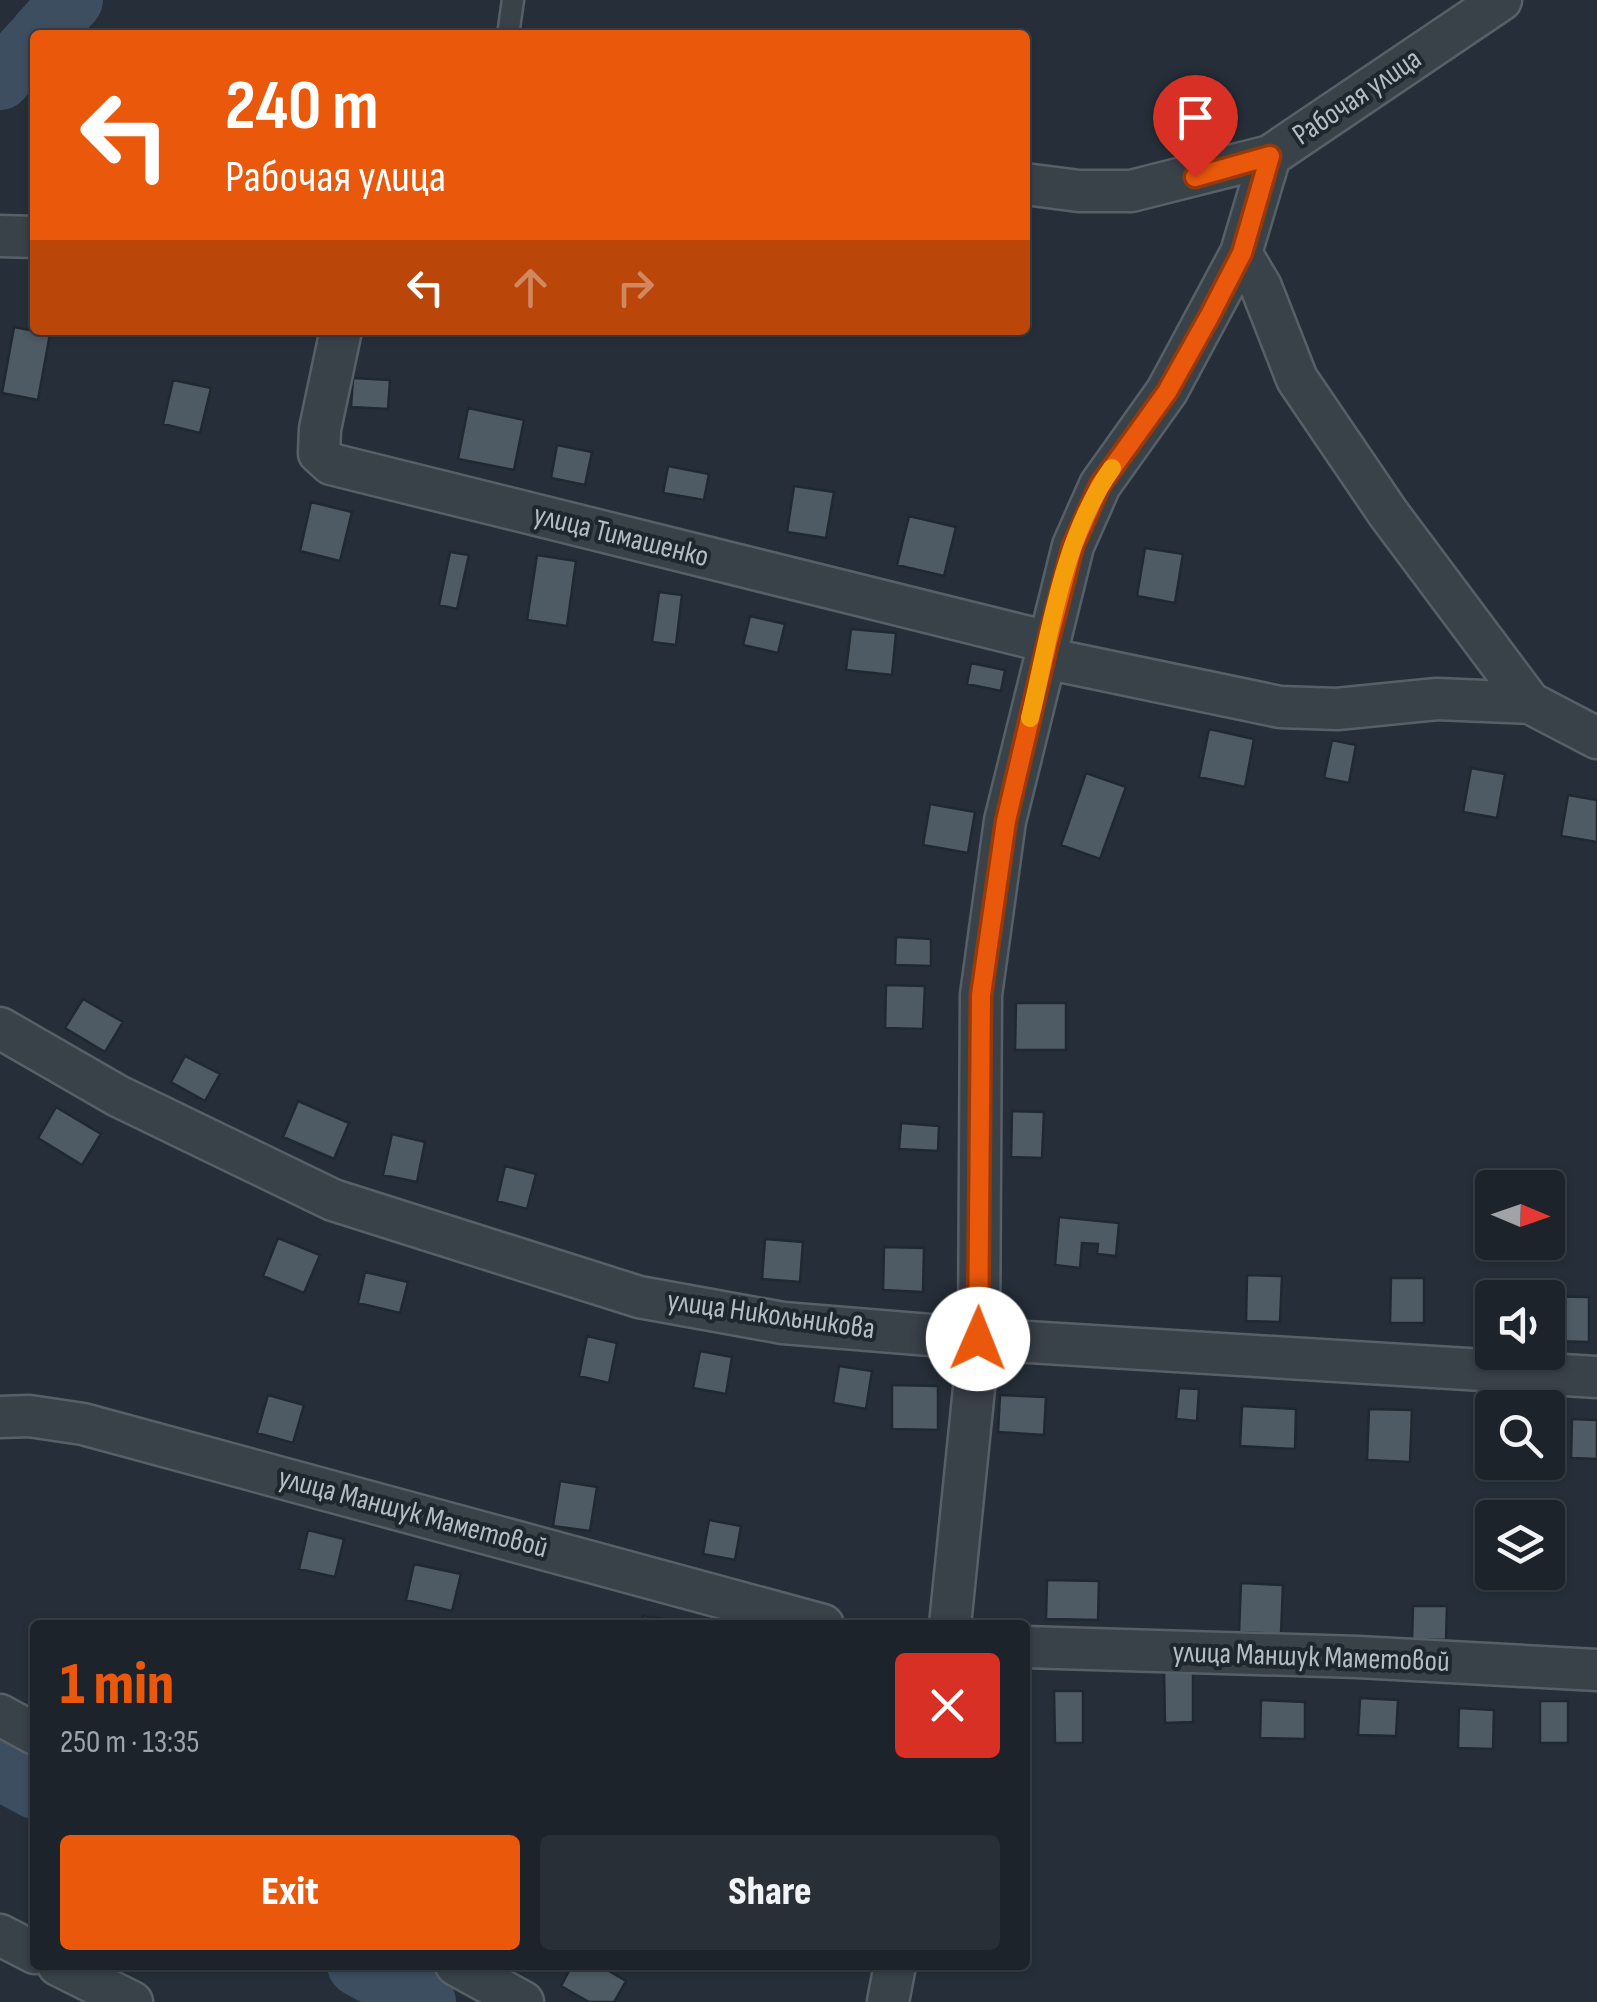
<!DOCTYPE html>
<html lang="en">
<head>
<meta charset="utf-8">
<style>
	:root { --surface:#1c232b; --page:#292f37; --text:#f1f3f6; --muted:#a0a4a9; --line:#3a4047; --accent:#ea580c }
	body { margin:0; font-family:"Sofia Sans Condensed",sans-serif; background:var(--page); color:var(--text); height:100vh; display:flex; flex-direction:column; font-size:38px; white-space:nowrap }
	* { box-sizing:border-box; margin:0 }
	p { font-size:32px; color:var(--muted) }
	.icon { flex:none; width:55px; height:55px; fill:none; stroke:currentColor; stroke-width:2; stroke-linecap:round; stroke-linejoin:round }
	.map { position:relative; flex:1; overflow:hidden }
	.side { position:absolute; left:30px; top:1620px; width:1000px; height:350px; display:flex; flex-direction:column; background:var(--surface); border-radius:10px; box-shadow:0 2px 8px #0004,0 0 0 2px var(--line) }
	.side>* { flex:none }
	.hud { position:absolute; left:30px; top:30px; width:1000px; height:305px; border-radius:10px; box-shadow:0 2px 8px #0004,0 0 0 2px var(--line); background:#ea580c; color:#fff; overflow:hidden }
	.needle { width:65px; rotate:92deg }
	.fabs { position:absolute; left:1475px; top:1170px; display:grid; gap:20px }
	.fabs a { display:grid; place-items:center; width:90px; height:90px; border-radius:10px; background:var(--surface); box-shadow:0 2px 8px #0004,0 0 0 2px var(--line); font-size:50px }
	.pin { position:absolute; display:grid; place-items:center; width:85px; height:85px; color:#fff; margin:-102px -42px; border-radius:50% 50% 50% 0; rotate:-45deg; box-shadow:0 0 10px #0007 }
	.pin .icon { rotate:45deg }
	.me { position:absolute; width:110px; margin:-55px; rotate:1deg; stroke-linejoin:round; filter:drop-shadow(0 0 8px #0008) }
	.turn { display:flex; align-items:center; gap:35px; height:210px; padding:0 30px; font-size:45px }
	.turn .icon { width:130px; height:130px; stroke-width:2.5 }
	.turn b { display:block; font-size:70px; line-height:85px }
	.lanes { display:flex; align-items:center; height:95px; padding:0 30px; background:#0003; justify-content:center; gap:50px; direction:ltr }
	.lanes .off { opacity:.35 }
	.round { display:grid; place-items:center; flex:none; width:105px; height:105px; border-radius:10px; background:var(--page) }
	.head { display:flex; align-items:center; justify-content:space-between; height:170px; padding:0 30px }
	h1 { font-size:60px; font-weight:800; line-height:75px; color:var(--accent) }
	.button { display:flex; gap:20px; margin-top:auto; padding:20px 30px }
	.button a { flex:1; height:115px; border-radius:10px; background:var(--accent); color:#fff; font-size:40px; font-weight:800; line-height:115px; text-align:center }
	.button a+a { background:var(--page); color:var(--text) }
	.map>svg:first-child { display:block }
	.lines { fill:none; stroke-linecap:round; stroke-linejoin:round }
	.river { stroke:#3d4e60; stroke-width:62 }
	.building { fill:#4e5a64; stroke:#202830; stroke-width:2.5 }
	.lane-casing { stroke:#575f67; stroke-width:25 }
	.street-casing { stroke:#575f67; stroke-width:45 }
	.lane { stroke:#394149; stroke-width:20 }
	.street { stroke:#394149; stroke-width:40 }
	.route-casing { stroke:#983908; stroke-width:25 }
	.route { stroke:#ea580c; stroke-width:18 }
	.slow { stroke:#f59e0b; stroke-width:18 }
	.labels { text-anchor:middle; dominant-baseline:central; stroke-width:8; stroke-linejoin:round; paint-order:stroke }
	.street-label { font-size:30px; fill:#b4bcc5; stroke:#1e262e }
</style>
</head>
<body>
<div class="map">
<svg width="1597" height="2002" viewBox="0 0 1597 2002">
	<rect width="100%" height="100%" fill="#262f39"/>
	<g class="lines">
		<path class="river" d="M 40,35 L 72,0
			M 0,79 L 35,41
			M 0,1769 L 35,1788
			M 358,1965 L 425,2002"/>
	</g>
	<path class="building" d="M 14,327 L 50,334 L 38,400 L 2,393 Z
		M 353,378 L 390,380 L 388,409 L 351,407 Z
		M 173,380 L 211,388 L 200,433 L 163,424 Z
		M 468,408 L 524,420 L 514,470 L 458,459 Z
		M 557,445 L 592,452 L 585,485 L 551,478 Z
		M 668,466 L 709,474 L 704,500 L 663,493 Z
		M 794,486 L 834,492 L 826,538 L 787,532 Z
		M 311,502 L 352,512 L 340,561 L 300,551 Z
		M 909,516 L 956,527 L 944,576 L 897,565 Z
		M 1145,548 L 1183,554 L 1175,603 L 1137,596 Z
		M 450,552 L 469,555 L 457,609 L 439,605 Z
		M 537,555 L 576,561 L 567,626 L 527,620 Z
		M 659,592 L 682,595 L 676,645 L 652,642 Z
		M 750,616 L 785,624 L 778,653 L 743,645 Z
		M 851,629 L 896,633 L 892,675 L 846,670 Z
		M 971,663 L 1005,670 L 1001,691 L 967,684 Z
		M 1209,729 L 1254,739 L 1245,787 L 1199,777 Z
		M 1332,740 L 1356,745 L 1349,783 L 1324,778 Z
		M 1471,768 L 1505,774 L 1497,818 L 1463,812 Z
		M 1086,773 L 1126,787 L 1100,859 L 1061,845 Z
		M 1568,795 L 1597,800 L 1597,842 L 1561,836 Z
		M 930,804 L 975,812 L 968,853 L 923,845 Z
		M 896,937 L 931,939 L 931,966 L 895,965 Z
		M 886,985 L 925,986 L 923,1029 L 885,1028 Z
		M 83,999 L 123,1022 L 105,1052 L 65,1028 Z
		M 1016,1003 L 1066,1003 L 1066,1050 L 1015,1050 Z
		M 185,1056 L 220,1074 L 205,1101 L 171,1082 Z
		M 298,1101 L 349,1123 L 334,1159 L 283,1137 Z
		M 56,1107 L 101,1134 L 82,1165 L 38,1138 Z
		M 1012,1111 L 1044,1112 L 1042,1158 L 1011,1157 Z
		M 901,1123 L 939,1126 L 938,1151 L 899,1149 Z
		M 392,1134 L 425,1142 L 417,1182 L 383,1175 Z
		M 505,1166 L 536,1174 L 527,1209 L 497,1201 Z
		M 1059,1217 L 1119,1223 L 1116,1256 L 1097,1254 L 1098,1244 L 1082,1243 L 1080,1268 L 1055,1265 Z
		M 278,1238 L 320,1255 L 304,1293 L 263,1276 Z
		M 765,1239 L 803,1242 L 800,1282 L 762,1279 Z
		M 884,1247 L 924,1248 L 923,1292 L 883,1290 Z
		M 365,1272 L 408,1282 L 400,1313 L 358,1303 Z
		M 1247,1275 L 1282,1276 L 1280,1322 L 1246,1321 Z
		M 1391,1278 L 1424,1278 L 1424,1323 L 1390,1323 Z
		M 1527,1296 L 1589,1297 L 1589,1342 L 1548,1341 L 1548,1298 Z
		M 587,1336 L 617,1343 L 609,1383 L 579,1376 Z
		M 700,1351 L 732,1357 L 726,1394 L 693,1388 Z
		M 839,1366 L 872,1371 L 866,1409 L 833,1403 Z
		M 892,1385 L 938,1386 L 938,1430 L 892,1429 Z
		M 1179,1388 L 1199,1389 L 1197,1421 L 1176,1419 Z
		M 268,1395 L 304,1405 L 293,1443 L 257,1433 Z
		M 1000,1395 L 1046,1397 L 1044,1435 L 998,1432 Z
		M 1242,1406 L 1296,1409 L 1295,1449 L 1240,1446 Z
		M 1369,1409 L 1412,1410 L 1410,1462 L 1367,1460 Z
		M 1572,1419 L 1597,1420 L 1597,1459 L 1571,1458 Z
		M 560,1481 L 597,1487 L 590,1531 L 553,1526 Z
		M 709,1520 L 741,1526 L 735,1560 L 703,1554 Z
		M 308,1530 L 344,1539 L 335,1577 L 299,1569 Z
		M 414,1564 L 461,1574 L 452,1611 L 406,1600 Z
		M 1047,1580 L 1099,1581 L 1098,1620 L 1046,1619 Z
		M 1241,1583 L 1283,1585 L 1281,1634 L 1239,1632 Z
		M 1413,1606 L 1447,1606 L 1446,1640 L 1412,1639 Z
		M 643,1616 L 689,1623 L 688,1625 L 642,1625 Z
		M 1164,1671 L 1193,1671 L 1193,1722 L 1165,1723 Z
		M 1054,1691 L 1083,1691 L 1083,1743 L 1055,1743 Z
		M 1360,1698 L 1398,1700 L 1396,1736 L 1358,1735 Z
		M 1261,1700 L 1305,1702 L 1305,1739 L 1260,1738 Z
		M 1540,1701 L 1568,1701 L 1568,1743 L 1540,1743 Z
		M 1459,1708 L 1494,1710 L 1493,1749 L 1458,1748 Z
		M 572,1965 L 599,1965 L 626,1981 L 614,2002 L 589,2002 L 561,1986 Z"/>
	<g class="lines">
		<defs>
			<path id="lane" d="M 508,35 L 513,0"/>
			<path id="street" d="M 1025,184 L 1079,191 L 1131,191 L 1270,156 L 1501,0
				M 0,236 L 35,237
				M 1241,253 L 1261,287 L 1297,379 L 1388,513 L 1530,703 L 1597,738
				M 341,330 L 320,429 L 319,453 L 331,464 L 1048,642
				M 1045,658 L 1280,707 L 1337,709 L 1437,699 L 1530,703
				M 0,1028 L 118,1096 L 333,1200 L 639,1297 L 783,1323 L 979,1339 L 1597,1377
				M 0,1417 L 29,1416 L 83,1424 L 823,1625
				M 950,1625 L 979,1339 L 981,995 L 1005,821 L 1073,546 L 1100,485 L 1167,391 L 1241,253 L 1270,156
				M 1025,1647 L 1358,1657 L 1597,1670
				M 0,1715 L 35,1734
				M 0,1935 L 35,1953
				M 58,1965 L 132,2002
				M 456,1965 L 523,2002
				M 888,2002 L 895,1965"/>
		</defs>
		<use href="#lane" class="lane-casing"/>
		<use href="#street" class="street-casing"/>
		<use href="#lane" class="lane"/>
		<use href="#street" class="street"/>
	</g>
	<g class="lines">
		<defs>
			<path id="route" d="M 978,1339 L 981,995 L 1006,821 L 1048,642 L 1073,546 L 1100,485 L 1167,392 L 1209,317 L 1242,253 L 1270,156 L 1195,177"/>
		</defs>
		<use href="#route" class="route-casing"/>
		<use href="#route" class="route"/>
		<path class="slow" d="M 1030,718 C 1050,635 1062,539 1112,468"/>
	</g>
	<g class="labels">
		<g class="street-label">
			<text transform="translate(1357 97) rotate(-34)">Рабочая улица</text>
			<text transform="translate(621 536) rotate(14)">улица Тимашенко</text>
			<text transform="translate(771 1315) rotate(8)">улица Никольникова</text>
			<text transform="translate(413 1513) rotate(15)">улица Маншук Маметовой</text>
			<text transform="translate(1311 1657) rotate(2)">улица Маншук Маметовой</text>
		</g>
	</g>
</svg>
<div class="fabs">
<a><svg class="needle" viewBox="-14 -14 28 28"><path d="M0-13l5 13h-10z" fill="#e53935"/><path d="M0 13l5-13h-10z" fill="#a0a4a9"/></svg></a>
<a><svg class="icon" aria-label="sound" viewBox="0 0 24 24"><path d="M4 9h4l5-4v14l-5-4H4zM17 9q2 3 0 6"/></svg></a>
<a><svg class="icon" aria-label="search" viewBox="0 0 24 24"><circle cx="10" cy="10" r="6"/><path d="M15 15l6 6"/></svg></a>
<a><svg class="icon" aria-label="layers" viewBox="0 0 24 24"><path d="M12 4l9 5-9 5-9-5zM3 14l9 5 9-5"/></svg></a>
</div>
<div class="pin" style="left:1195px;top:177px;background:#d93025"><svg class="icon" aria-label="arrive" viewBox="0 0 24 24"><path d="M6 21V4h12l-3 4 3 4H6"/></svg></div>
<svg class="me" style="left:978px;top:1339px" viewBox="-20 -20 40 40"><circle r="19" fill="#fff"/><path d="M0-13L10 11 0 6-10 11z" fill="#ea580c"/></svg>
<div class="hud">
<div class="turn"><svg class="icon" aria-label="left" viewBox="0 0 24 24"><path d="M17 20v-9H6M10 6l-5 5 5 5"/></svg><div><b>240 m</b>Рабочая улица</div></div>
<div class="lanes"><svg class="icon" aria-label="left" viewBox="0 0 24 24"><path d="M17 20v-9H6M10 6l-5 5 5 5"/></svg><svg class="icon off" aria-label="ahead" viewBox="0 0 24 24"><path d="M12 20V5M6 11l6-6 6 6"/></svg><svg class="icon off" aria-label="right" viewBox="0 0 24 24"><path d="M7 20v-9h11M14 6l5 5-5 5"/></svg></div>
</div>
<section class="side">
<div class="head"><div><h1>1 min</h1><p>250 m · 13:35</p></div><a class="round" style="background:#d93025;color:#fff"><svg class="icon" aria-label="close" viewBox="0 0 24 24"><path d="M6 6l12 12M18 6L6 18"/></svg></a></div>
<div class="button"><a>Exit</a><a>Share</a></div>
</section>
</div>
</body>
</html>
